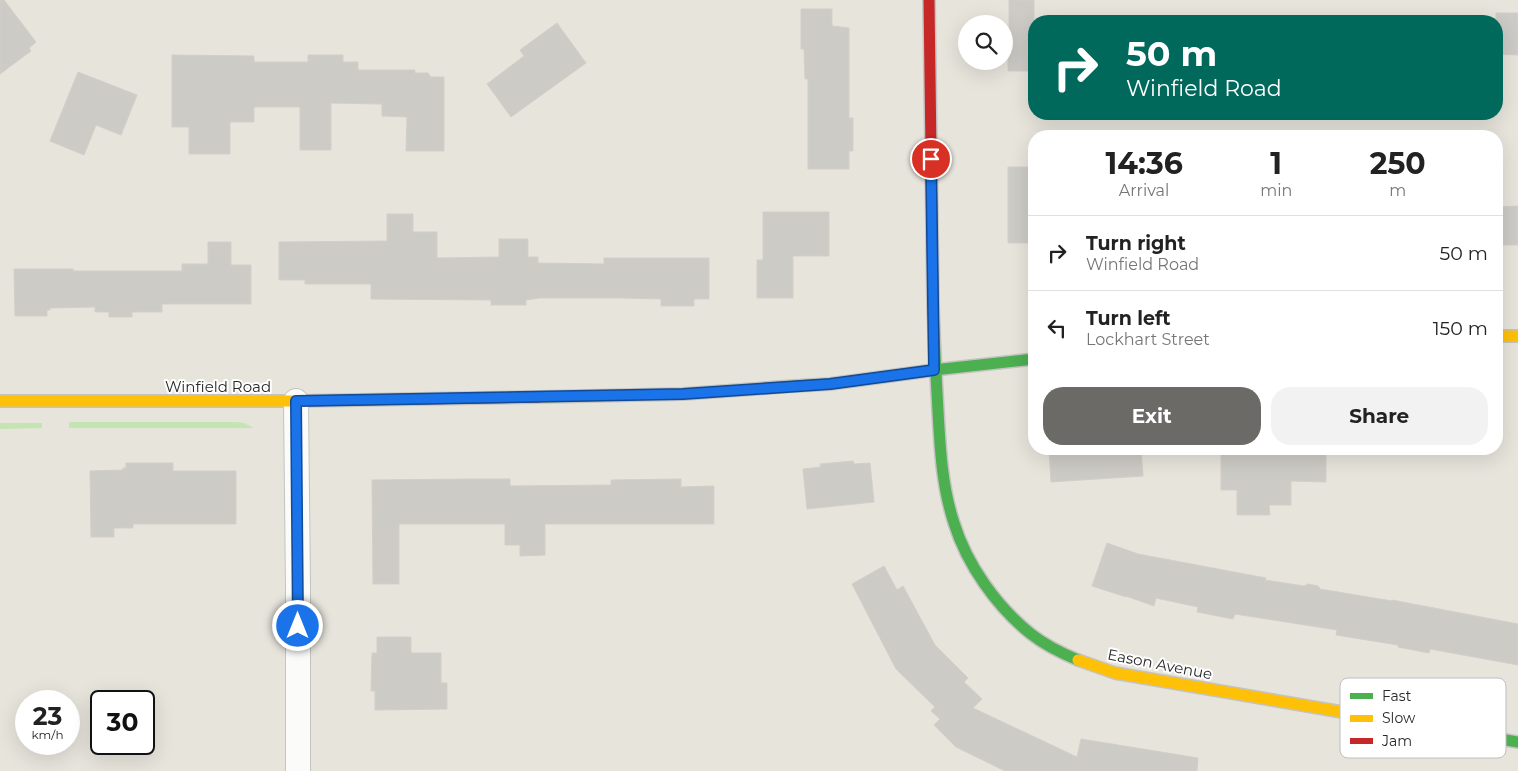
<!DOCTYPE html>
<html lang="en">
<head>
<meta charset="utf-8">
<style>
	:root { --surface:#fff; --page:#f2f2f2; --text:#222; --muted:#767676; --line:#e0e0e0; --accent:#6b6a67 }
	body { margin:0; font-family:Montserrat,sans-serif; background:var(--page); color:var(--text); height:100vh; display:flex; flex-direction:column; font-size:19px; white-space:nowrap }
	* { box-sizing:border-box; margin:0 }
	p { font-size:16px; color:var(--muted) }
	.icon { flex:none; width:28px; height:28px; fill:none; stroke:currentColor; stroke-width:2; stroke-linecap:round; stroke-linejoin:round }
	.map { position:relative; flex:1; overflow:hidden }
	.sheet { position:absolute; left:1028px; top:130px; width:475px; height:325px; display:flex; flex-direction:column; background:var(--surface); border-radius:20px; box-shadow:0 5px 20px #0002 }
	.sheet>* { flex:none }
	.hud { position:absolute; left:1028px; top:15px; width:475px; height:105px; border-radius:20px; box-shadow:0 5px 20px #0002; background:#00695c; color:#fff; overflow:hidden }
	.fabs { position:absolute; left:958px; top:15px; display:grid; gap:10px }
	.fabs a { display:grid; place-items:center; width:55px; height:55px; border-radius:50%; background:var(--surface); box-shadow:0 5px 20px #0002; font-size:25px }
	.speed { position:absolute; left:15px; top:690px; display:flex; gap:10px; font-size:25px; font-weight:700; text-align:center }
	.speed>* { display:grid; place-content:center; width:65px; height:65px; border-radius:50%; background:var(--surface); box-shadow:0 5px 20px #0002; line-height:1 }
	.speed small { font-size:12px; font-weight:400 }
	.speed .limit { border:2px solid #111; border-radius:8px; background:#fff; color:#111 }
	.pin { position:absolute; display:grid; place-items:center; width:42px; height:42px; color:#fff; margin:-21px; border:2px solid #fff; border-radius:50%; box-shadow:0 1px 5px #0007 }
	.me { position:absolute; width:55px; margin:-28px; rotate:0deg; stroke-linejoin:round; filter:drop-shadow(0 0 4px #0008) }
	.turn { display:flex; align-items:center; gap:18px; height:105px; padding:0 15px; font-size:22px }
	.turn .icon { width:65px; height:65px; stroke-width:2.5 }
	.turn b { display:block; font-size:35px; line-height:42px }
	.eta { display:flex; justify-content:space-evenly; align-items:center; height:85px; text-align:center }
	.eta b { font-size:30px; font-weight:700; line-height:35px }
	.action { display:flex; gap:10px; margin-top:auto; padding:10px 15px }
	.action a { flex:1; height:58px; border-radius:20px; background:var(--accent); color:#fff; font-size:20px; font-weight:700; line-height:58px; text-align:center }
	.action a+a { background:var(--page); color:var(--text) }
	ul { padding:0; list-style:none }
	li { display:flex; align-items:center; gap:15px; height:75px; padding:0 15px; border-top:1px solid var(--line) }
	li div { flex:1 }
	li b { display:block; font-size:19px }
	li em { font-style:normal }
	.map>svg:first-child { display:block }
	.green { fill:#c3e5b2 }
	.building { fill:#cdcbc6; stroke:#d2cfc8 }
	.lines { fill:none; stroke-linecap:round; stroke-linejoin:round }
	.street-casing { stroke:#c4c3c2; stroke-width:26 }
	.fast-casing { stroke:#c4c3c2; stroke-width:14 }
	.slow-casing { stroke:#c4c3c2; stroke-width:14 }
	.jam-casing { stroke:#c4c3c2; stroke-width:14 }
	.street { stroke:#fbfbfa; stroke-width:24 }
	.fast { stroke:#4caf50; stroke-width:11 }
	.slow { stroke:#ffc107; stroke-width:11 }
	.jam { stroke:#c62828; stroke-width:11 }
	.route-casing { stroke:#114b97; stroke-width:12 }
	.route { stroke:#1a73e8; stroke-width:9 }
	.labels { text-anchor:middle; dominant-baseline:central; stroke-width:4; stroke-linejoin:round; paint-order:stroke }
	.street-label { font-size:15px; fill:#282828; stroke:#fff }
	.key { fill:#fff; stroke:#bebebe; stroke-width:1 }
	.key-label { font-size:14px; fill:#282828 }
</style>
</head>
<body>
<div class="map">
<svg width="1518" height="771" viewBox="0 0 1518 771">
	<rect width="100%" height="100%" fill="#e7e4dc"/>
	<path class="green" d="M 69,422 L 237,422 L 244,423 L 254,428 L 69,428 Z
		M 0,423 L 42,423 L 42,428 L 0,429 Z"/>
	<path class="building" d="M 0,0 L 4,0 L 36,42 L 29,48 L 31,51 L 0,74 Z
		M 1009,0 L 1034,0 L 1034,71 L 1008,71 L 1008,56 L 1004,56 L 1004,28 L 1009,28 Z
		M 801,9 L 832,9 L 832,26 L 849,28 L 849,118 L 853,118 L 853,151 L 849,151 L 849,169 L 808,169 L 808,79 L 805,79 L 804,49 L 801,49 Z
		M 1496,13 L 1518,13 L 1518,55 L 1496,54 Z
		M 557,23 L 586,63 L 511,117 L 487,84 L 524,56 L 520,50 Z
		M 172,55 L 254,56 L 254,62 L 308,62 L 308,55 L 343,55 L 343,62 L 358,62 L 358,70 L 415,70 L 415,73 L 428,73 L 431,77 L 444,77 L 444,151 L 406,151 L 407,117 L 382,116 L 382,104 L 331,103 L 331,150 L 300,150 L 300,107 L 254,107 L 254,122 L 230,122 L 230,154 L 189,154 L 189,127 L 172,127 Z
		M 78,72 L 137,95 L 121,135 L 96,125 L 84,155 L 50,141 Z
		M 1008,167 L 1034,167 L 1034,243 L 1008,243 Z
		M 1518,206 L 1518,245 L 1496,245 L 1496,207 Z
		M 763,212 L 829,212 L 829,256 L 793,256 L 793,298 L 757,298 L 757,260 L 763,260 Z
		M 387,214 L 413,214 L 413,232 L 437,232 L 437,258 L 499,257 L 499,239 L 528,239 L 528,257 L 538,257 L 538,263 L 604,264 L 604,258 L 709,258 L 709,299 L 694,299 L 694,306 L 661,306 L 661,299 L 622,298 L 539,298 L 526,300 L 526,305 L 491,305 L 491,300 L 371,299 L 371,284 L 305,284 L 305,280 L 279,280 L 279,242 L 387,241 Z
		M 208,242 L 231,242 L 231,265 L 251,265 L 251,304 L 162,304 L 162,312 L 132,312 L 132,317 L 109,317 L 109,312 L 95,312 L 95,307 L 50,308 L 50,310 L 47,310 L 47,316 L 15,316 L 14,269 L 73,269 L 73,271 L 182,271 L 182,264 L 208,264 Z
		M 1049,449 L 1141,449 L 1143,476 L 1051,482 Z
		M 1221,449 L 1326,449 L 1326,482 L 1291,481 L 1291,505 L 1269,505 L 1270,515 L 1237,515 L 1237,490 L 1221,490 Z
		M 853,461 L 854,464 L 870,463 L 874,502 L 807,509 L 803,469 L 821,467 L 820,464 Z
		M 126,463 L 173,463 L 173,471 L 236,471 L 236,524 L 133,524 L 133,528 L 114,528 L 114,537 L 91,537 L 90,471 L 123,470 L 123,468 L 126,468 Z
		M 474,479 L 510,479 L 510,486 L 611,485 L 611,480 L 681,479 L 681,487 L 714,486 L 714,524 L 545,524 L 545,555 L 520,556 L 520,545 L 505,545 L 505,524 L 399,524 L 399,584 L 373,584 L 372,480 Z
		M 1107,543 L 1138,554 L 1266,578 L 1265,580 L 1304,586 L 1308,584 L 1318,586 L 1320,589 L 1392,601 L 1392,600 L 1518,624 L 1518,665 L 1430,649 L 1429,653 L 1398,647 L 1398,645 L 1336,635 L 1337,630 L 1235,614 L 1233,619 L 1197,612 L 1198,607 L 1156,598 L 1154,606 L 1126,596 L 1126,597 L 1092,586 Z
		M 884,566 L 897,590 L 903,586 L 935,645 L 968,678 L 964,682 L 982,699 L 973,708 L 1077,757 L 1081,739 L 1198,758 L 1197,771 L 1005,771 L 956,747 L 934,725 L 940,719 L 931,711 L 935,707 L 896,669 L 852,584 Z
		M 377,637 L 411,637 L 411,653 L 441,653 L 441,683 L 447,683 L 447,709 L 375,710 L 375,691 L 371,691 L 372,653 L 377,653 Z"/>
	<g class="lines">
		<defs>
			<path id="street" d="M 296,401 L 298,589 L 298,771"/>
			<path id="fast" d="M 933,304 C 934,340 936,375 938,411 C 940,448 942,487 954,523 C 967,565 997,607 1031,634 C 1045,645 1061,653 1078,660
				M 794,386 L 830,384 L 934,370 L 1034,359
				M 1453,731 L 1518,742"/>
			<path id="slow" d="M 1496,336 L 1518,336
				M 539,397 L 683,394 L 794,386
				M 0,401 L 296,401
				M 1078,660 L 1115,673 L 1453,731"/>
			<path id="jam" d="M 929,0 L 933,304
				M 296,401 L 539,397"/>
		</defs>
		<use href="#street" class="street-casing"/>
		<use href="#fast" class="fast-casing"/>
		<use href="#slow" class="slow-casing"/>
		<use href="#jam" class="jam-casing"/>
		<use href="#street" class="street"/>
		<use href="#fast" class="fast"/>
		<use href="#slow" class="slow"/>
		<use href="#jam" class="jam"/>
	</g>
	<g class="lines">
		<defs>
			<path id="route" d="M 298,626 L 296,401 L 683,394 L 830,384 L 934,370 L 931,159"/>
		</defs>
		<use href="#route" class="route-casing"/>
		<use href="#route" class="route"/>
	</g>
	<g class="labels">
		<g class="street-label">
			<text x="218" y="386">Winfield Road</text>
			<text transform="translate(1160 664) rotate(11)">Eason Avenue</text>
		</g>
	</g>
	<rect x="1340" y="678" width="166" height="80" rx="8" class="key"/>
	<rect x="1350" y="693" width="23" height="6" fill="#4caf50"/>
	<rect x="1350" y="715" width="23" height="7" fill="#ffc107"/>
	<rect x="1350" y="738" width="23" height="6" fill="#c62828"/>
	<g class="key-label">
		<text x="1382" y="701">Fast</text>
		<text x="1382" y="723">Slow</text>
		<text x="1382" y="746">Jam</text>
	</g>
</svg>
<div class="fabs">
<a><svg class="icon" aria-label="search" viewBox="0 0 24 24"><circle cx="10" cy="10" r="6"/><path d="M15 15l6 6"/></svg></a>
</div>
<div class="speed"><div>23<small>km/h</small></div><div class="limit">30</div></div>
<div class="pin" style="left:931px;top:159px;background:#d93025"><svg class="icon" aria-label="arrive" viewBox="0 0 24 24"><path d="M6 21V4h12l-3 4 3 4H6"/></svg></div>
<svg class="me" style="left:298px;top:626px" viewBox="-20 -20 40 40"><circle r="17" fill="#1a73e8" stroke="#fff" stroke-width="3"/><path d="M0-11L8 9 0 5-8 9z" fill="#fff"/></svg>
<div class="hud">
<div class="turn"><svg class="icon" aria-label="right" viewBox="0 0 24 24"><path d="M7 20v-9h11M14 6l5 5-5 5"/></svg><div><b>50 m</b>Winfield Road</div></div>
</div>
<section class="sheet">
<div class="eta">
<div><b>14:36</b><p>Arrival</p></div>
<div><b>1</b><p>min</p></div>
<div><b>250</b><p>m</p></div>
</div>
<ul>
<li><svg class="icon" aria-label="right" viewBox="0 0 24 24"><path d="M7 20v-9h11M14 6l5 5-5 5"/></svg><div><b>Turn right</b><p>Winfield Road</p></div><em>50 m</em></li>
<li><svg class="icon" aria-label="left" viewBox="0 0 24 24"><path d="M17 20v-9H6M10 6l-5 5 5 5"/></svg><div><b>Turn left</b><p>Lockhart Street</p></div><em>150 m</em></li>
</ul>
<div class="action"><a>Exit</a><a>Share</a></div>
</section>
</div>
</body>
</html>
